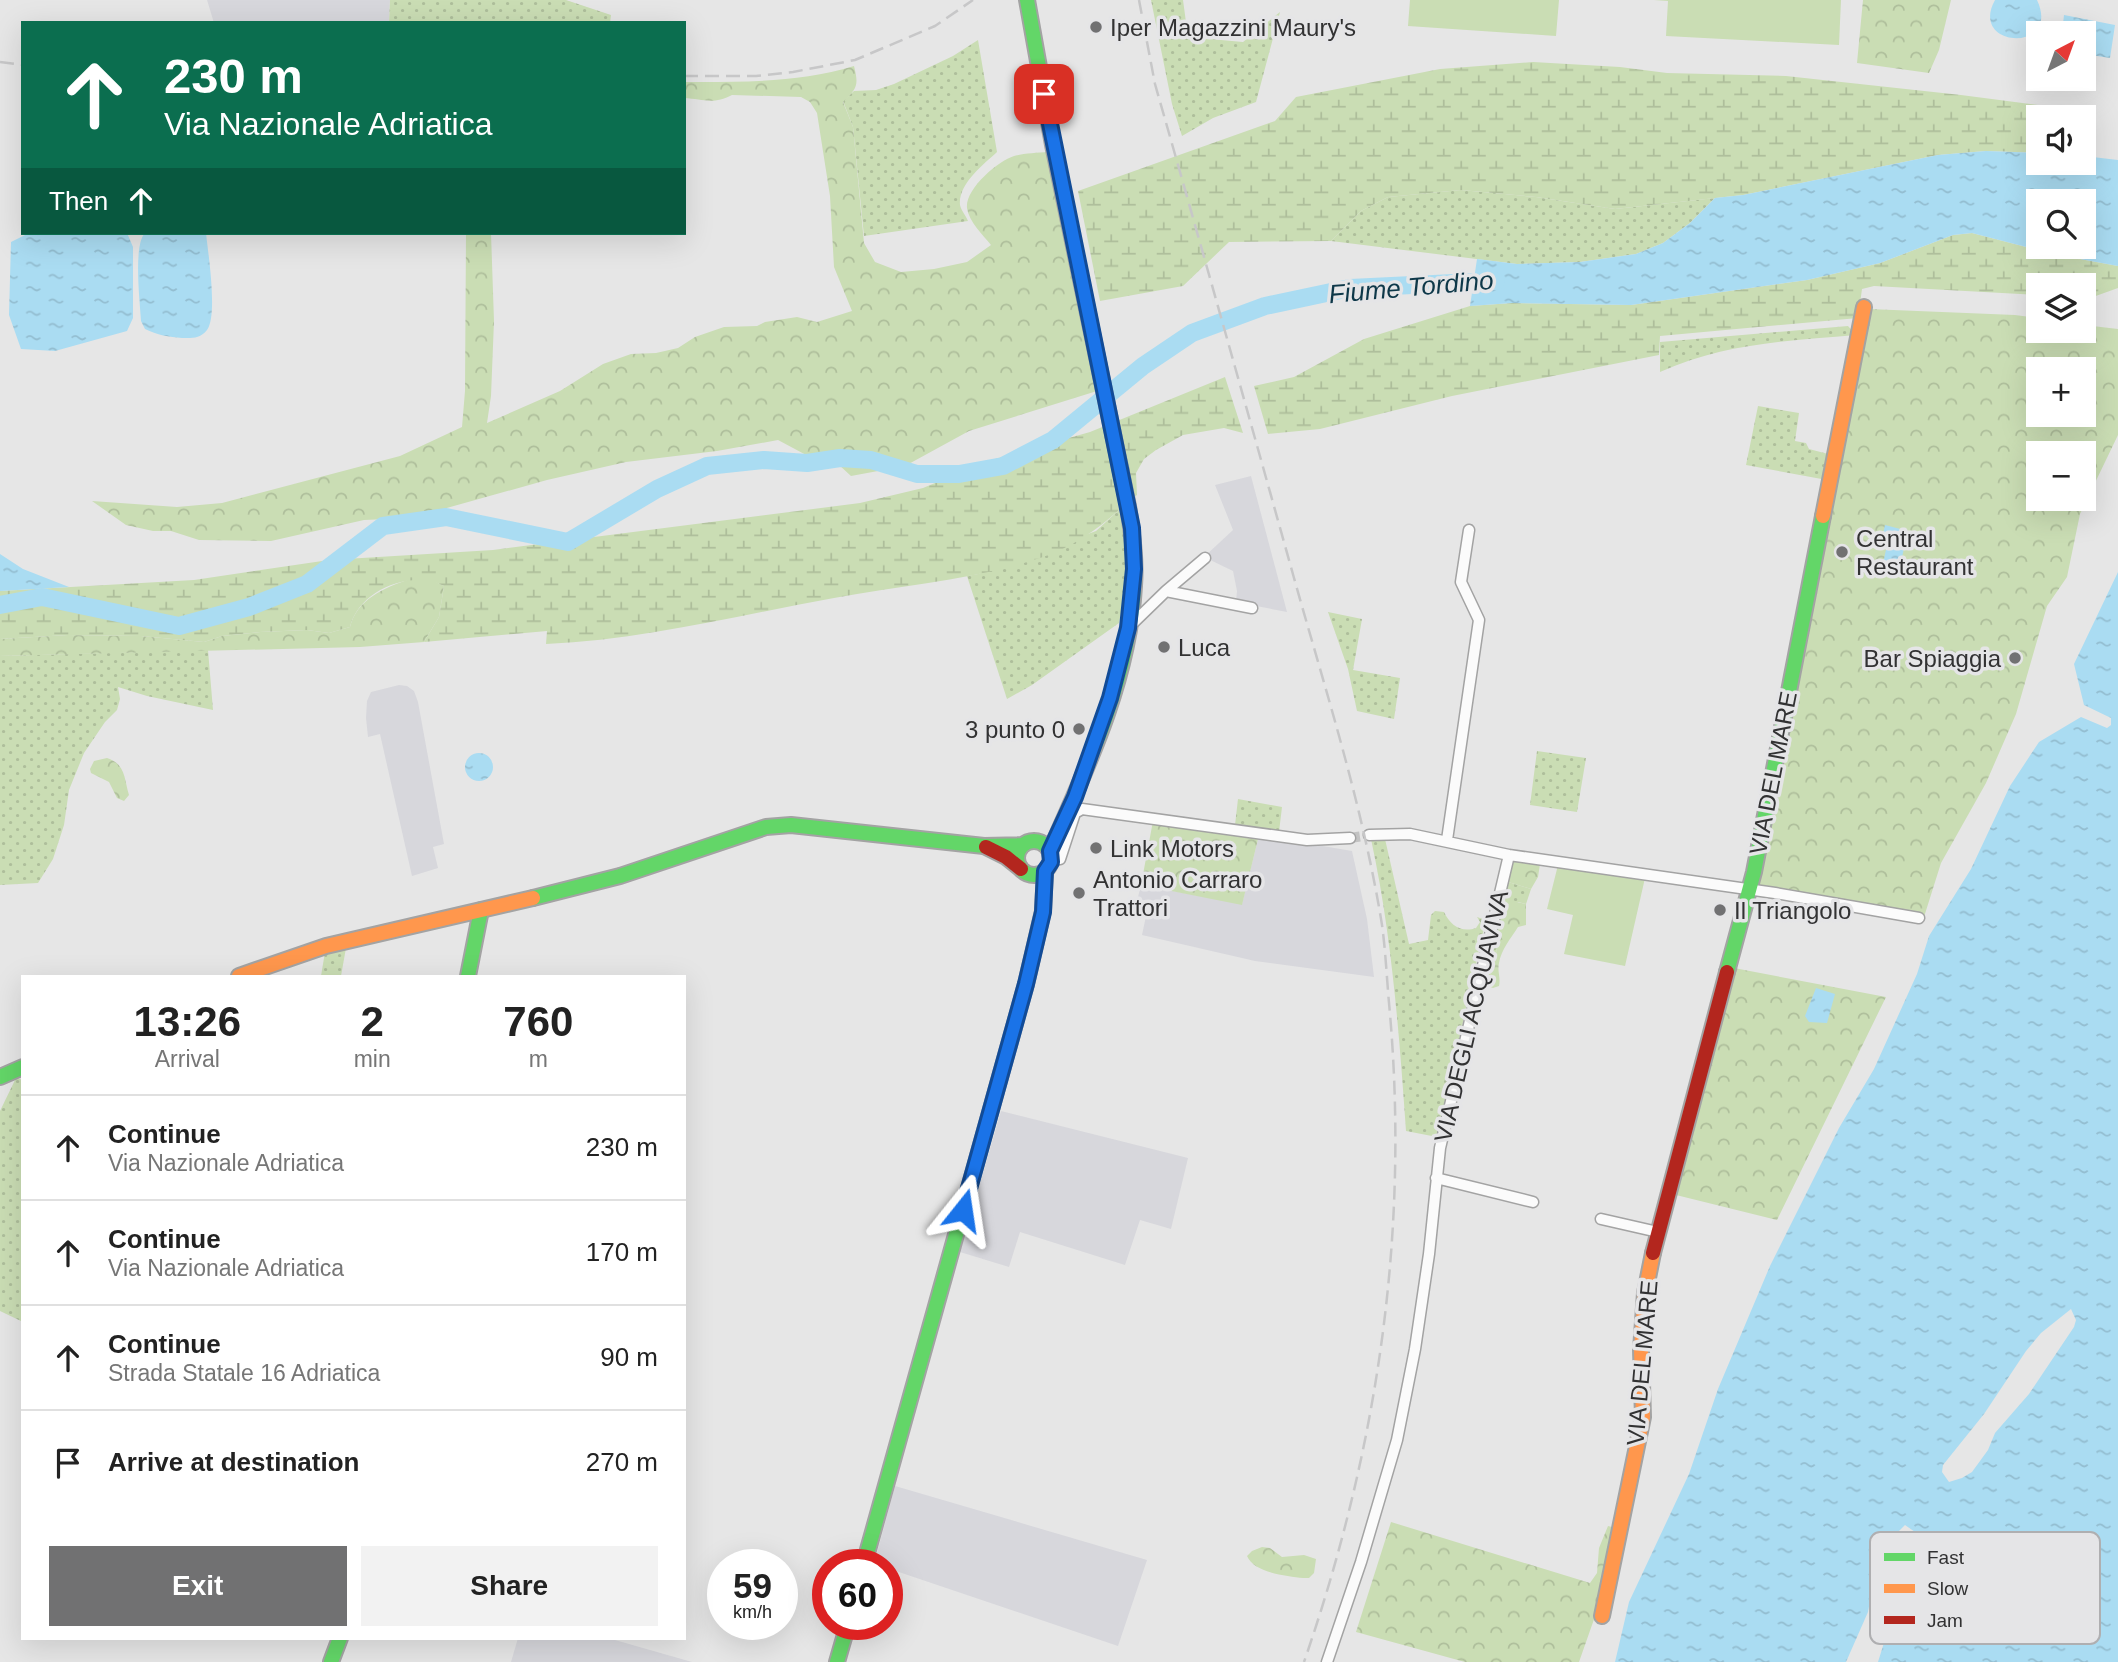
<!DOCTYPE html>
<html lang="en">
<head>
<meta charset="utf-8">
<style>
	:root { --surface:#fff; --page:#f2f2f2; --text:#222; --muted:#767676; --line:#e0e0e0; --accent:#717172 }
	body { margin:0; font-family:Arial,sans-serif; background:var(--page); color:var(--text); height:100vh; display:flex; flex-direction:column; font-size:26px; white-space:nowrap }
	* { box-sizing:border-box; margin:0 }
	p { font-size:23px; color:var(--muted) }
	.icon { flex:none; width:38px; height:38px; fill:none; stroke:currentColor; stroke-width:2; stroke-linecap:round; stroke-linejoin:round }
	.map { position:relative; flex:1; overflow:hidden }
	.panel { position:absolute; left:21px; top:975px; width:665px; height:665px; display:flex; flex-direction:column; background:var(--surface); border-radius:0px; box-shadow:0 7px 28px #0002 }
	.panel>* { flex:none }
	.guide { position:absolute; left:21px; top:21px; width:665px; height:214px; border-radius:0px; box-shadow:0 7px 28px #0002; background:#0b6e4f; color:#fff; overflow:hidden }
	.needle { width:46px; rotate:41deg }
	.tools { position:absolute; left:2026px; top:21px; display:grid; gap:14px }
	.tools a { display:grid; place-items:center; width:70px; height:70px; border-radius:0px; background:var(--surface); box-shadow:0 7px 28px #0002; font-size:35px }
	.speed { position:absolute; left:707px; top:1549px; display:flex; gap:14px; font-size:35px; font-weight:700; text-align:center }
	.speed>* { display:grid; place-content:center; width:91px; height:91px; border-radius:50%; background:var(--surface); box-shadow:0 7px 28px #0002; line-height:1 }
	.speed small { font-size:18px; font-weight:400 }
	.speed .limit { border:10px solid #d22; background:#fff; color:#111 }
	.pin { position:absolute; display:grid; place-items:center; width:60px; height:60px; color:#fff; margin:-30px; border-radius:14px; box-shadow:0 4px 10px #0006 }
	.me { position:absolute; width:77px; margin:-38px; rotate:15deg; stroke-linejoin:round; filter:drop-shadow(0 0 5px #0008) }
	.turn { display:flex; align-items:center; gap:24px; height:147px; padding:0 28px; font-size:32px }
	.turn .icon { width:91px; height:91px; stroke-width:2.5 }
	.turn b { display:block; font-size:49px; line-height:60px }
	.then { display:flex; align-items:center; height:66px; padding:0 28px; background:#0003; gap:14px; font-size:26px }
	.eta { display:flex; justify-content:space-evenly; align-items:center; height:119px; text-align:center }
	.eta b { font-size:42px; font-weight:700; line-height:49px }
	.primary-button { display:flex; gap:14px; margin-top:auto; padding:14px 28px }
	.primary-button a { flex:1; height:80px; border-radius:0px; background:var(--accent); color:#fff; font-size:28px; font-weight:700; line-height:80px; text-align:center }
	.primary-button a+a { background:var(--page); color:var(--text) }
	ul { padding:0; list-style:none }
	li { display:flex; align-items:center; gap:21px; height:105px; padding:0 28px; border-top:2px solid var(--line) }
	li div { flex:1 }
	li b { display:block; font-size:26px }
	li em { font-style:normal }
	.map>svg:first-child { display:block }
	.built { fill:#d7d7dc }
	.grass { fill:url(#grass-dots) }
	.forest { fill:url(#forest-crowns); fill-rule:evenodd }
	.wetland { fill:url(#wetland-marsh) }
	.pitch { fill:#caddb4 }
	.water { fill:url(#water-ripples); fill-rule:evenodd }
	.pier { fill:#e6e6e6 }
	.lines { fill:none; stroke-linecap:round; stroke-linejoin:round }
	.river { stroke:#aadcf2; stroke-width:18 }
	.street-tunnel { stroke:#c2c2c2; stroke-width:10; stroke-dasharray:10 5; stroke-linecap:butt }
	.street-casing { stroke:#a3a3a3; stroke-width:13 }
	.fast-casing { stroke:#a3a3a3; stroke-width:18 }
	.slow-casing { stroke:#a3a3a3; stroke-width:18 }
	.jam-casing { stroke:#a3a3a3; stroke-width:18 }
	.street { stroke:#fbfbfb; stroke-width:10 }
	.fast { stroke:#63d668; stroke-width:14 }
	.slow { stroke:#ff974d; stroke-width:14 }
	.jam { stroke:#b3261e; stroke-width:14 }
	.rail { stroke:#c7c7c8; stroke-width:2.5; stroke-dasharray:14 7; stroke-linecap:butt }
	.route-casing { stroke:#114b97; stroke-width:18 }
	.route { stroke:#1a73e8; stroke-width:12 }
	.poi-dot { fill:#717172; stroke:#e5e5e7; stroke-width:2.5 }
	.labels { text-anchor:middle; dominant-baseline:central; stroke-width:7; stroke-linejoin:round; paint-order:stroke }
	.poi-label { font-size:24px; fill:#323233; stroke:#e5e5e7; text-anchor:start }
	.street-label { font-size:24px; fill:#323233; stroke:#e5e5e7 }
	.water-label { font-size:26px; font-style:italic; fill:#0e3849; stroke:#e5e5e7 }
	.key { fill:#e5e5e7; stroke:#afafb1; stroke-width:2 }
	.key-label { font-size:19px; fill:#323233 }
</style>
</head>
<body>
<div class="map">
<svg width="2118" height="1662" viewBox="0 0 2118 1662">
	<defs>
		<pattern id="grass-dots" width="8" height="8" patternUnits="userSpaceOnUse" patternTransform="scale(1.75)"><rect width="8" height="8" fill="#caddb4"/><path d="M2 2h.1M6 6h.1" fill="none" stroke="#aebe9b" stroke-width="1.8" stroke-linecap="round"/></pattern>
		<pattern id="forest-crowns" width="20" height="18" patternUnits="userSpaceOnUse" patternTransform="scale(1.75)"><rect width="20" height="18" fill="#caddb4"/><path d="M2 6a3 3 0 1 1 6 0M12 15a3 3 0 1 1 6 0" fill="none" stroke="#aebe9b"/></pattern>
		<pattern id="wetland-marsh" width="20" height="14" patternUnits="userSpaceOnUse" patternTransform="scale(1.75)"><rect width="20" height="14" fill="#caddb4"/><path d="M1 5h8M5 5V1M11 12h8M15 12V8" fill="none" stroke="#aebe9b"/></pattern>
		<pattern id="water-ripples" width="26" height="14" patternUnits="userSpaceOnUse" patternTransform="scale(1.75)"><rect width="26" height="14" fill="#aadcf2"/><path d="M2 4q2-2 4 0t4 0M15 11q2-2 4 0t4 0" fill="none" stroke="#93bdd0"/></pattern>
	</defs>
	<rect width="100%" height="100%" fill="#e6e6e6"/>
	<path class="built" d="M 207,0 L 390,0 L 389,23 L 214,23 Z
		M 1251,476 L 1287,612 L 1236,602 L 1237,591 L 1233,571 L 1204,557 L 1233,530 L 1215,485 Z
		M 399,685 L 407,686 L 414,691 L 418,702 L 444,844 L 433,847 L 438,868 L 412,876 L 380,734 L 368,737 L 366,718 L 367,701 L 371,692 Z
		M 1259,835 L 1352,851 L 1367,919 L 1374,977 L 1255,961 L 1142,935 L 1146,916 L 1134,913 L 1141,885 L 1242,904 Z
		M 1001,1111 L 1188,1158 L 1171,1229 L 1140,1220 L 1125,1265 L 1020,1232 L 1009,1267 L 960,1252 Z
		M 895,1486 L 1147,1560 L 1118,1646 L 887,1568 L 887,1564 L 874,1564 Z
		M 518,1638 L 608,1638 L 692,1662 L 511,1662 Z"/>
	<path class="grass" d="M 390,0 L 566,0 L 611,15 L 610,23 L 389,23 Z
		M 1151,0 L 1183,0 L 1188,37 L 1243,42 L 1280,12 L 1256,102 L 1213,118 L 1182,136 L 1172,104 Z
		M 978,40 L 997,152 C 983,165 958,184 960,205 C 961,210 966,216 968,221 L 864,236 L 853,127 L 843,101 L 854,91 L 876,90 L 894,84 L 953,56 Z
		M 1461,190 L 1536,197 L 1615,209 L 1715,198 L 1690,223 L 1663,243 L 1636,254 L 1580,262 L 1517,264 L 1331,241 L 1361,211 L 1388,197 Z
		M 1848,326 L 1856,335 C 1786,341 1725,343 1660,372 L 1660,342 Z
		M 1758,406 L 1799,413 L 1795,441 L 1806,443 L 1809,449 L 1832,455 L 1827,480 L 1746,465 Z
		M 1119,510 C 1128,549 1127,585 1119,623 L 1032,685 L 1007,699 L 967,576 L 978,574 L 1096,531 Z
		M 1328,612 L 1362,619 L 1353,670 L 1400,678 L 1394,719 L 1357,711 L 1348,669 Z
		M 208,650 L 213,710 L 147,696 L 118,687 L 120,699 L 117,710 L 105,722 L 84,753 L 69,790 L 64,825 L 53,859 L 38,883 L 0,885 L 0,656 Z
		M 1537,751 L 1586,758 L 1577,812 L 1530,805 Z
		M 1238,799 L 1282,807 L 1279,832 L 1235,825 Z
		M 1371,839 L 1385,839 L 1409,944 L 1428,940 L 1431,915 L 1435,911 L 1444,912 C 1450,925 1461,933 1476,928 L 1480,922 L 1477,917 L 1486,920 L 1437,1137 L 1406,1131 C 1399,1032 1392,936 1371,839 Z
		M 1505,881 L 1531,889 L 1526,904 L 1518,902 L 1504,919 L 1496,953 L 1485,972 Z
		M 346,948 L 341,976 L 321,976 L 325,952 Z
		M 16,1078 L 23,1080 L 23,1322 L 0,1311 L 0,1111 Z"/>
	<path class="forest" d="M 1863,0 L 1951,0 L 1939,50 L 1929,73 L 1857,63 Z
		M 854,66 C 859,86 857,88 843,102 L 853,127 L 864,243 L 875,262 L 901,272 L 934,269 L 967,262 L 991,245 C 983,235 969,222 967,208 C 965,189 998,161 1014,156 C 1024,153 1037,153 1048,152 L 1097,391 L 969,431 L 905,466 L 851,476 L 825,452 L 808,456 L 778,440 L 717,451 L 626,462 L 547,480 L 411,518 L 364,520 L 271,541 L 199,540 L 171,531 L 153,531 L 126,525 L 92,501 L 177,507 L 222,503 L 400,456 L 462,427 L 465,391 L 466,233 L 491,233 L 494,321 L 491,396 L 487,423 L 560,391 L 603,364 L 631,354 L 656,353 L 678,348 L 695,337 L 724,327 L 757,326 L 765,322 L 797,317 L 817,322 L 852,311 L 834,267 L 830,196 L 817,113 L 810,102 L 801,97 L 732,95 C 713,105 703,99 684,98 L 684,82 C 741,82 799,83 854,66 Z
		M 1869,309 L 2015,315 L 2039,318 L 2039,331 L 2084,331 L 2084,325 L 2118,329 L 2118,435 L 2080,514 L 2067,577 L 2047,606 L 2016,714 L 1986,783 L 1941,863 L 1924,917 L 1754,886 ZM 2039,369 L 2084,369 L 2084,415 L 2039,415 ZM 2039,453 L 2084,453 L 2084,499 L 2039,499 Z
		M 410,579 L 432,580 L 444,586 L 439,617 L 424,642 L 360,647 L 0,656 L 0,639 L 68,635 L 141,636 L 204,642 L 222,636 L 260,632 L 307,630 L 329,633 L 350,627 C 357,599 384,588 410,579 Z
		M 107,758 C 126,764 124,779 129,795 L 124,801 L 117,798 L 109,782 L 91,773 L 90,769 L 94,761 Z
		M 1153,821 L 1259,835 L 1242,905 L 1141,885 Z
		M 1511,860 L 1540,864 L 1538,877 L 1531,889 L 1505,881 Z
		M 1512,901 L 1526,904 L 1526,925 L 1518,927 C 1511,938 1501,950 1499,963 C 1497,971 1501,978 1499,986 L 1493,988 L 1482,984 L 1485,972 L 1496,953 L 1506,905 Z
		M 1734,968 L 1886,997 L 1777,1220 L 1676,1195 Z
		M 1391,1522 L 1590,1583 L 1597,1573 L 1599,1548 L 1608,1526 L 1620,1529 L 1605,1588 L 1579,1662 L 1465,1662 L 1356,1632 Z
		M 1262,1547 L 1270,1548 L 1282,1557 L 1304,1555 L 1316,1559 L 1314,1573 L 1309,1578 L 1303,1578 C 1287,1576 1254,1573 1247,1556 L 1252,1551 Z"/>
	<path class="wetland" d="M 1533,62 L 1620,67 L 1667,73 L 1786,76 L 1961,95 L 2093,112 L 2084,125 L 2084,117 L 2039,117 L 2039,153 L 1986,151 L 1938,155 L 1743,195 L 1615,209 L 1536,197 L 1461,190 L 1388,197 L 1361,211 L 1331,241 L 1229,242 L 1183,286 L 1100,301 L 1078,191 L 1275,121 L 1296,97 L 1440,69 Z
		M 1972,233 L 2053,254 L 2118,266 L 2118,288 L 2093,297 L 2084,296 L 2084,285 L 2039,285 L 2039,295 L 1874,286 L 1862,289 L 1858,318 L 1660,336 L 1659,355 L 1452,396 L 1320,429 L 1268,434 L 1254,386 L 1294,377 L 1364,339 L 1470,306 L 1512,303 L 1631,305 L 1807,280 L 1880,263 L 1953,235 Z
		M 1225,377 L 1243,433 L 1224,428 L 1183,435 L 1156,450 L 1144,459 L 1136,473 L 1137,495 L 1134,497 L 1132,491 L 1117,494 L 1119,510 C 1097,530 1072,547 1043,557 C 976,580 904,585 834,598 C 739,615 642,640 546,644 L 547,631 L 424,642 L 439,617 L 444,586 C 411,569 359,590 350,627 L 329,633 L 307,630 L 260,632 L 222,636 L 204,642 L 141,636 L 68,635 L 0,639 L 0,591 L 194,580 L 329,560 L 493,550 L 860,503 L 923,488 L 988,461 L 1090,432 Z"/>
	<path class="pitch" d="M 1410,0 L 1559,0 L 1556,36 L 1408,26 Z
		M 1654,0 L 1841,0 L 1839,45 L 1666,36 L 1668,1 Z
		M 1558,865 L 1645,878 L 1625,966 L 1564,954 L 1573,915 L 1547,909 Z"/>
	<path class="water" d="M 1995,0 L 2037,0 C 2062,53 1968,49 1995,0 Z
		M 2064,15 L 2115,25 L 2110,58 L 2084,54 L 2084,33 L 2062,33 Z
		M 1986,151 L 2039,153 L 2039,163 L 2084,163 L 2084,156 L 2118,160 L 2118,266 L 2053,254 L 1972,233 L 1953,235 L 1880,263 L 1807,280 L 1631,305 L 1512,303 L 1470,306 L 1477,259 L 1517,264 L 1580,262 L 1636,254 L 1663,243 L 1690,223 L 1715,198 L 1743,195 L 1938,155 ZM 2039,201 L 2084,201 L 2084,247 L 2039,247 Z
		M 29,233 L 127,233 L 133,247 L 133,318 L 127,331 L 55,351 L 21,349 L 9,315 L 11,242 Z
		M 145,233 L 206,233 C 208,252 218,316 207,330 C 200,339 192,338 182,338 C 169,337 157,335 145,329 L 141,321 C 140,302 133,245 145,233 Z
		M 1885,525 L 1908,531 L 1900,566 L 1880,562 L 1881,559 L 1884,559 L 1888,540 L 1882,538 Z
		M 0,554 L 23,569 L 69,587 L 0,591 Z
		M 2118,572 L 2118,1662 L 1615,1662 L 1629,1602 L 1689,1474 L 1718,1389 L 1770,1266 L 1839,1128 L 1874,1069 L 1917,974 L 1929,936 L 1971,869 L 2010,786 L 2039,742 L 2081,717 L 2107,728 L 2111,725 L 2111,718 L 2084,705 L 2074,664 Z
		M465 767a14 14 0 1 1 28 0a14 14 0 1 1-28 0Z
		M 1816,988 L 1835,994 L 1827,1023 L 1809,1022 L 1805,1016 Z"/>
	<path class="pier" d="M 2071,1309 L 2076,1320 L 2074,1327 L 2029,1394 L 1995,1433 L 1988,1450 L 1972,1472 L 1962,1478 L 1949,1482 L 1942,1472 L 1943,1465 L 1984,1414 L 2026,1351 L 2041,1333 Z
		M 1905,1525 L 1915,1532 L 1920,1540 L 1917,1555 L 1902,1585 L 1878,1662 L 1846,1662 L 1868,1612 L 1878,1557 L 1887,1543 Z"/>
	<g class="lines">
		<path class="river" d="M 0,605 L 42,597 L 179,626 L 249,607 L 307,584 L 383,526 L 446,517 L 568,542 L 657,489 L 707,466 L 764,460 L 807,463 L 840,458 L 871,460 L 917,474 L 959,474 L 1003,466 L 1053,440 L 1143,366 L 1192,333 L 1265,306 L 1350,288 L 1496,281"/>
		<path class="street-tunnel" d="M 1350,838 L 1369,835"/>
		<defs>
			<path id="street" d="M 1166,591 L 1205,558
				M 1131,625 L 1166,591 L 1252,608
				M 1369,835 L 1410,834 L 1509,855 L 1775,893 L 1919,918
				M 1447,840 L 1479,620 L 1461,582 L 1469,530
				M 1051,860 L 1060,859 L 1075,813 L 1082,809 L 1307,840 L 1350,838
				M 1436,1178 L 1533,1202
				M 1601,1219 L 1658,1232
				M 1327,1662 L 1361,1562 L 1397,1440 L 1415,1349 L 1429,1254 L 1440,1148 L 1509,855"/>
			<path id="fast" d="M 1027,0 L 1053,145 L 1128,506 C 1132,533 1136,559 1134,586 C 1129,679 1087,768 1050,851
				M1017 858a17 17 0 1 1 34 0a17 17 0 1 1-34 0Z
				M 533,898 L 620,876 L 766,827 L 791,825 L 984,846 L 1023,845
				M 1727,972 L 1754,872 L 1823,516
				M 468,976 L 481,910
				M 0,1077 L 23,1067
				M 864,1564 L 1026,984 L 1043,911 L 1045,871
				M 331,1662 L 340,1638
				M 837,1662 L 848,1624"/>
			<path id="slow" d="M 1823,516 L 1864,307
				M 239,976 L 326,946 L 533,898
				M 1602,1616 L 1643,1417 L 1641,1350 L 1645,1293 L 1653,1253"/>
			<path id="jam" d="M 986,847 L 1006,857 L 1021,869
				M 1653,1253 L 1727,972"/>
		</defs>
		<use href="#street" class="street-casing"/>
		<use href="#fast" class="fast-casing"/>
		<use href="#slow" class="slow-casing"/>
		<use href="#jam" class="jam-casing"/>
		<use href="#street" class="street"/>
		<use href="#fast" class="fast"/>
		<use href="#slow" class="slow"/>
		<use href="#jam" class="jam"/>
		<path class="rail" d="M 1139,0 L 1155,84 C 1202,249 1248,413 1294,578 C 1326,692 1363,807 1382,925 C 1386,954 1387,984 1390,1014 C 1409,1237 1377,1451 1304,1662
			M 0,62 L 23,65
			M 684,76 L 756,76 L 793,72 L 855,60 L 935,26 L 973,0"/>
	</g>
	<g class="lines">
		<defs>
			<path id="route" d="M 963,1210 L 1026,984 L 1043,912 L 1045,871 L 1051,862 L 1050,851 L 1075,797 L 1110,698 L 1128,628 L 1134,569 L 1132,528 L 1044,94"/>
		</defs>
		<use href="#route" class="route-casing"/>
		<use href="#route" class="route"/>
	</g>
	<g class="poi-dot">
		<circle cx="1096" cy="27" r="7"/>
		<circle cx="1842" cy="552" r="7"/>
		<circle cx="1164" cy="647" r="7"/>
		<circle cx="2015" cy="658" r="7"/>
		<circle cx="1079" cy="729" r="7"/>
		<circle cx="1096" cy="848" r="7"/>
		<circle cx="1079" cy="893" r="7"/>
		<circle cx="1720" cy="910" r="7"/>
	</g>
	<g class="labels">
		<g class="poi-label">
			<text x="1110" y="27">Iper Magazzini Maury's</text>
			<text x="1856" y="538">Central<tspan x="1856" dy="28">Restaurant</tspan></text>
			<text x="1178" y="647">Luca</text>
			<text x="2001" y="658" text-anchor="end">Bar Spiaggia</text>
			<text x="1065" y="729" text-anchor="end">3 punto 0</text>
			<text x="1110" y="848">Link Motors</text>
			<text x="1093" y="879">Antonio Carraro<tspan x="1093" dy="28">Trattori</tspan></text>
			<text x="1734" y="910">Il Triangolo</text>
		</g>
		<g class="street-label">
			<text transform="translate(1773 773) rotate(-79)">VIA DEL MARE</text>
			<text transform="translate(1471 1016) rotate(-77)">VIA DEGLI ACQUAVIVA</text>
			<text transform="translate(1642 1363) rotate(-85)">VIA DEL MARE</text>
		</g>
		<g class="water-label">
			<text transform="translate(1411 287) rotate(-5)">Fiume Tordino</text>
		</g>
	</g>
	<rect x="1870" y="1532" width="230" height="112" rx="10" class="key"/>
	<rect x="1884" y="1553" width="31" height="8" fill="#63d668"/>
	<rect x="1884" y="1584" width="31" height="9" fill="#ff974d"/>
	<rect x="1884" y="1616" width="31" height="8" fill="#b3261e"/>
	<g class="key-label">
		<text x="1927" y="1564">Fast</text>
		<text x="1927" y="1595">Slow</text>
		<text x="1927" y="1627">Jam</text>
	</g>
</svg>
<div class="tools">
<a><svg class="needle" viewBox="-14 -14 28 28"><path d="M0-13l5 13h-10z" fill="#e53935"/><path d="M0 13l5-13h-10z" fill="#767676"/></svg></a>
<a><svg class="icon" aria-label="sound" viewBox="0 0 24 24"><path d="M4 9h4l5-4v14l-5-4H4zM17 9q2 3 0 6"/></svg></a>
<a><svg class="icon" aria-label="search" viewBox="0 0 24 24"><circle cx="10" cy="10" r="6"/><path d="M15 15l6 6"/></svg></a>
<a><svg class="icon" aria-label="layers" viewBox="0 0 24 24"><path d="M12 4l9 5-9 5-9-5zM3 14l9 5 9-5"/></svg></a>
<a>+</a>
<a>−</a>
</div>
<div class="speed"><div>59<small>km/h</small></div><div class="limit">60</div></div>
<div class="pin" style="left:1044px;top:94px;background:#d93025"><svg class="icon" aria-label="arrive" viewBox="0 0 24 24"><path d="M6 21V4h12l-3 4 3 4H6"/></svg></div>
<svg class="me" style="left:963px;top:1210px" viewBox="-20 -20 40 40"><path d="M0-17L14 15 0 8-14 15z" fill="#1a73e8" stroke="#fff" stroke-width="4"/></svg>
<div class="guide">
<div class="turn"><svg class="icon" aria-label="ahead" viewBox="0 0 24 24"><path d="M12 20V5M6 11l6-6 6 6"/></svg><div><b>230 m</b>Via Nazionale Adriatica</div></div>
<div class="then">Then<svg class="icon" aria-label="ahead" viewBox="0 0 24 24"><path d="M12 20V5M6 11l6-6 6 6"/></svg></div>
</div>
<section class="panel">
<div class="eta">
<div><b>13:26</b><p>Arrival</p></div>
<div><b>2</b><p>min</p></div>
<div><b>760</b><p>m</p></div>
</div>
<ul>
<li><svg class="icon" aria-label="ahead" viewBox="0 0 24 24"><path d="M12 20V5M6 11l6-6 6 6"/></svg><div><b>Continue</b><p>Via Nazionale Adriatica</p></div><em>230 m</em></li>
<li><svg class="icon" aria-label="ahead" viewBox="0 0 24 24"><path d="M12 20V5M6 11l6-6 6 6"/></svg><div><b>Continue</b><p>Via Nazionale Adriatica</p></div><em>170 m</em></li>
<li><svg class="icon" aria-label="ahead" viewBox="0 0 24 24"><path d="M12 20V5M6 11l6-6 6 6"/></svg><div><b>Continue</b><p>Strada Statale 16 Adriatica</p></div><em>90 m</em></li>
<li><svg class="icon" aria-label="arrive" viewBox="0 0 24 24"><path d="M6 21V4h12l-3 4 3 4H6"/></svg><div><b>Arrive at destination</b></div><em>270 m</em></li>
</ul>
<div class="primary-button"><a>Exit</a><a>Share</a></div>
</section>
</div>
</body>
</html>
